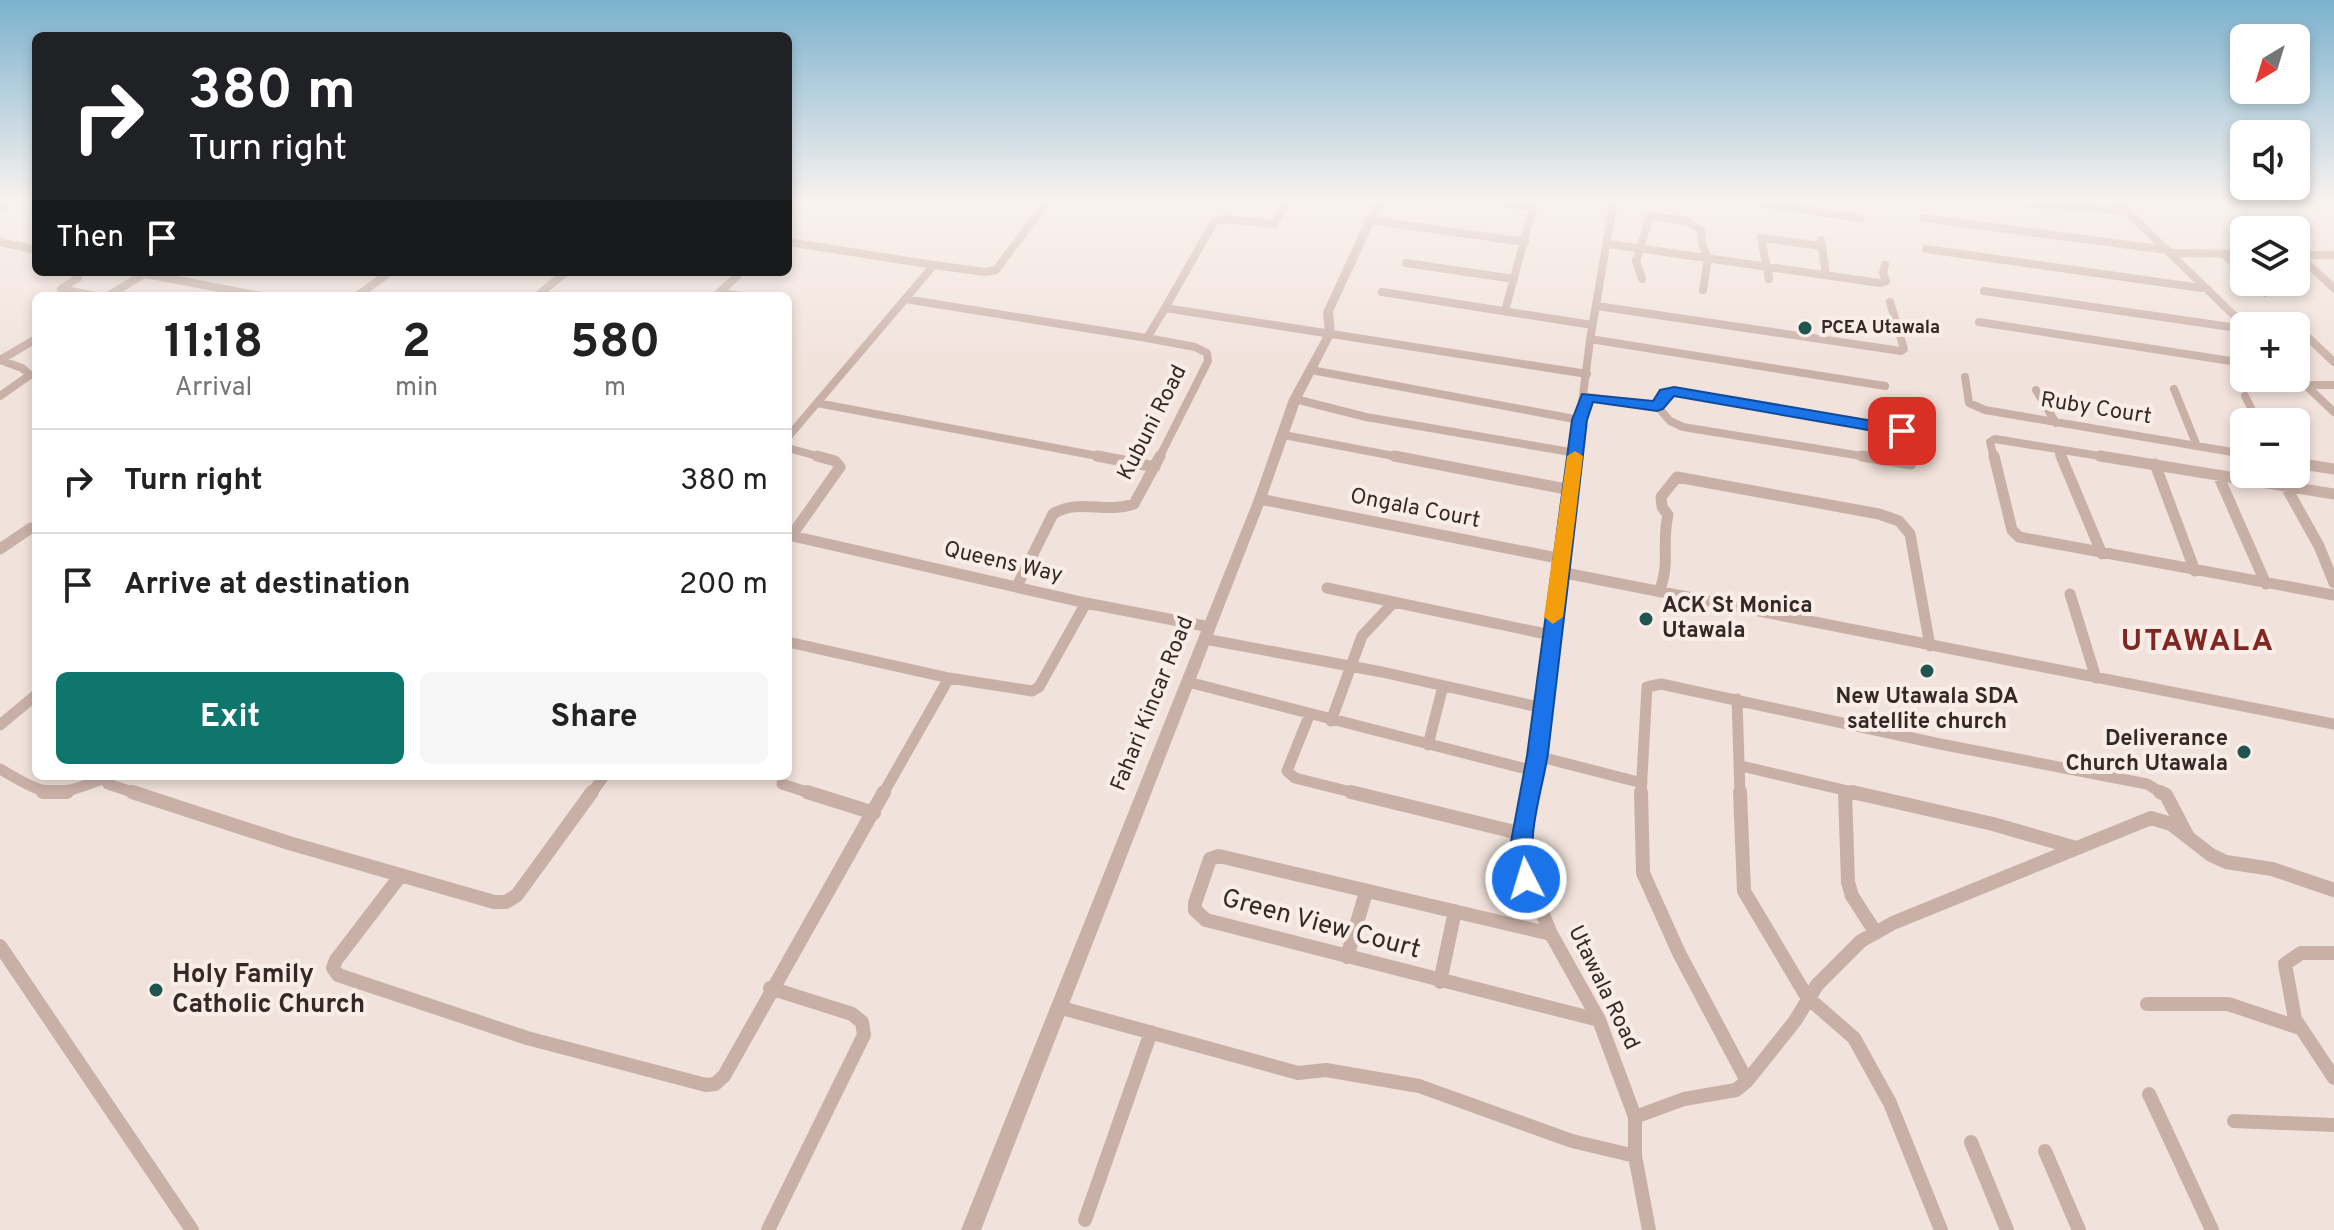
<!DOCTYPE html>
<html lang="en">
<head>
<meta charset="utf-8">
<style>
	:root { --surface:#fff; --page:#f6f6f6; --text:#222; --muted:#767676; --line:#e0e0e0; --accent:#0f766e }
	body { margin:0; font-family:Overpass,sans-serif; background:var(--page); color:var(--text); height:100vh; display:flex; flex-direction:column; font-size:30px; white-space:nowrap }
	* { box-sizing:border-box; margin:0 }
	p { font-size:26px; color:var(--muted) }
	.icon { flex:none; width:44px; height:44px; fill:none; stroke:currentColor; stroke-width:2; stroke-linecap:round; stroke-linejoin:round }
	.map { position:relative; flex:1; overflow:hidden }
	.sheet { position:absolute; left:32px; top:292px; width:760px; height:488px; display:flex; flex-direction:column; background:var(--surface); border-radius:12px; box-shadow:0 4px 12px #0003 }
	.sheet>* { flex:none }
	.banner { position:absolute; left:32px; top:32px; width:760px; height:244px; border-radius:12px; box-shadow:0 4px 12px #0003; background:#202124; color:#fff; overflow:hidden }
	.needle { width:52px; rotate:218deg }
	.fabs { position:absolute; left:2230px; top:24px; display:grid; gap:16px }
	.fabs a { display:grid; place-items:center; width:80px; height:80px; border-radius:12px; background:var(--surface); box-shadow:0 4px 12px #0003; font-size:40px }
	.pin { position:absolute; display:grid; place-items:center; width:68px; height:68px; color:#fff; margin:-34px; border-radius:16px; box-shadow:0 4px 12px #0006 }
	.me { position:absolute; width:88px; margin:-44px; rotate:355deg; stroke-linejoin:round; filter:drop-shadow(0 0 6px #0008) }
	.turn { display:flex; align-items:center; gap:28px; height:168px; padding:0 24px; font-size:36px }
	.turn .icon { width:104px; height:104px; stroke-width:2.5 }
	.turn b { display:block; font-size:56px; line-height:68px }
	.then { display:flex; align-items:center; height:76px; padding:0 24px; background:#0003; gap:16px; font-size:30px }
	.eta { display:flex; justify-content:space-evenly; align-items:center; height:136px; text-align:center }
	.eta b { font-size:48px; font-weight:700; line-height:56px }
	.cta { display:flex; gap:16px; margin-top:auto; padding:16px 24px }
	.cta a { flex:1; height:92px; border-radius:12px; background:var(--accent); color:#fff; font-size:32px; font-weight:700; line-height:92px; text-align:center }
	.cta a+a { background:var(--page); color:var(--text) }
	ul { padding:0; list-style:none }
	li { display:flex; align-items:center; gap:24px; height:104px; padding:0 24px; border-top:2px solid var(--line) }
	li div { flex:1 }
	li b { display:block; font-size:30px }
	li em { font-style:normal }
	.map>svg:first-child { display:block }
	.lines { fill:none; stroke-linecap:round; stroke-linejoin:round }
	.minor-far2 { stroke:#c9b0a7; stroke-width:8 }
	.minor-far1 { stroke:#c9b0a7; stroke-width:11 }
	.minor { stroke:#c9b0a7; stroke-width:14 }
	.tertiary { fill:#c9b0a7; fill-rule:evenodd }
	.route { fill:#1a73e8; stroke:#114b97; stroke-width:2 }
	.slow { fill:#f59e0b }
	.poi-dot { fill:#1e564f; stroke:#f9ede7; stroke-width:3 }
	.labels { text-anchor:middle; dominant-baseline:central; stroke-width:8; stroke-linejoin:round; paint-order:stroke }
	.far-poi-label { font-size:18px; font-weight:bold; fill:#352927; stroke:#f9ede7; text-anchor:start }
	.street-label { font-size:22px; fill:#352927; stroke:#f9ede7 }
	.poi-label { font-size:22px; font-weight:bold; fill:#352927; stroke:#f9ede7; text-anchor:start }
	.near-street-label { font-size:26px; fill:#352927; stroke:#f9ede7 }
	.near-poi-label { font-size:26px; font-weight:bold; fill:#352927; stroke:#f9ede7; text-anchor:start }
	.district-label { font-size:30px; font-weight:bold; letter-spacing:2px; fill:#832622; stroke:#f9ede7 }
</style>
</head>
<body>
<div class="map">
<svg width="2334" height="1230" viewBox="0 0 2334 1230">
	<rect width="100%" height="100%" fill="#f1e2db"/>
	<g class="lines">
		<path class="minor-far2" d="M 1479,199 L 1534,207
			M 1734,199 L 1861,218
			M 2114,199 L 2245,326
			M 2274,199 L 2334,201
			M 2027,203 L 2125,211
			M 0,208 L 17,199
			M 1923,218 L 2167,250
			M 1368,220 L 1525,242
			M 2240,223 L 2248,230
			M 1821,240 L 1826,275
			M 0,242 L 36,250
			M 788,242 L 934,265 L 788,437
			M 1609,244 L 1880,283 L 1886,281 L 1883,273 L 1885,265
			M 1926,249 L 2201,288
			M 2170,253 L 2244,254
			M 2224,254 L 2244,273
			M 2296,255 L 2334,255
			M 2298,255 L 2334,288
			M 1406,263 L 1514,279
			M 934,265 L 985,272 L 996,270 L 1049,199
			M 135,272 L 261,296
			M 78,278 L 61,289 L 95,296
			M 1642,279 L 1636,261 L 1650,216 L 1687,221 L 1701,230 L 1702,244 L 1708,258 L 1703,290
			M 1769,279 L 1761,238 L 1822,246
			M 2254,282 L 2265,293
			M 1984,291 L 2244,329
			M 720,292 L 740,296
			M 1382,292 L 1592,325
			M 108,296 L 144,274
			M 357,296 L 390,272
			M 537,296 L 566,272
			M 716,296 L 741,272
			M 905,299 L 1147,338 L 1165,308 L 1587,374
			M 1597,306 L 1901,351 L 1904,349 L 1890,302
			M 1165,308 L 1214,222 L 1223,219 L 1274,224 L 1290,199
			M 1505,311 L 1535,199
			M 1979,322 L 2244,363
			M 2296,326 L 2334,362
			M 1147,338 L 1195,347 L 1207,353 L 1208,361 L 1159,458
			M 1590,339 L 1885,386
			M 0,360 L 22,368 L 30,375 L 0,396
			M 0,360 L 36,339
			M 1311,370 L 1580,420
			M 2296,376 L 2334,412
			M 1965,377 L 1969,403 L 1985,410 L 2244,454
			M 2305,385 L 2334,385
			M 2174,389 L 2197,446
			M 2036,390 L 2056,423
			M 2245,396 L 2258,422
			M 1587,397 L 1657,406
			M 1295,399 L 1366,417 L 1576,453
			M 817,403 L 1108,458
			M 1657,406 L 1670,421 L 1683,427 L 1874,458
			M 1657,406 L 1665,394 L 1674,392 L 1894,429 L 1906,434 L 1904,441 L 1912,458
			M 1284,435 L 1404,458
			M 788,448 L 824,458
			M 2058,450 L 2061,458
			M 1575,458 L 1590,340 L 1614,199
			M 1994,458 L 1990,442 L 1995,439 L 2112,458"/>
		<path class="minor-far1" d="M 1097,456 L 1155,467
			M 1394,456 L 1571,490
			M 1862,456 L 1911,464 L 1912,456
			M 1994,456 L 2012,530 L 2019,537 L 2334,595
			M 2061,456 L 2102,554
			M 2100,456 L 2334,494
			M 2296,463 L 2334,469
			M 2155,464 L 2195,571
			M 2218,475 L 2266,584
			M 2286,487 L 2319,546 L 2334,583
			M 1260,499 L 1562,559
			M 788,535 L 1086,603 L 1210,627
			M 792,535 L 840,467 L 835,461 L 817,456
			M 0,549 L 31,528
			M 1560,572 L 2334,724
			M 1017,586 L 1053,514 C 1078,498 1105,514 1134,504 L 1160,456
			M 1327,588 L 1551,635
			M 1659,592 C 1671,563 1661,543 1668,515 L 1662,507 L 1661,497 L 1677,477 L 1879,514 L 1899,521 L 1910,534 L 1930,646
			M 2070,594 L 2096,678
			M 1205,639 L 1382,672 L 1543,708
			M 788,642 L 949,678 L 1032,691 L 1039,687 L 1086,603
			M 1188,682 L 1534,771
			M 1737,699 L 1740,794
			M 1309,716 L 1287,771 L 1295,778 L 1359,794
			M 1331,721 L 1362,636 L 1394,602
			M 0,725 L 36,695
			M 1428,745 L 1443,686
			M 1537,756 L 1642,783
			M 1741,766 L 1861,794
			M 0,769 C 46,796 52,799 102,779
			M 103,776 L 108,784 L 138,794
			M 782,784 L 813,794
			M 591,794 L 604,776
			M 883,794 L 949,678
			M 1531,794 L 1575,456
			M 1641,794 L 1647,687 L 1661,684 L 1940,744 L 2147,784 L 2164,794"/>
		<path class="minor" d="M 43,792 L 67,792
			M 132,792 L 289,843 L 494,902 L 506,902 L 517,895 L 592,792
			M 807,792 L 874,813
			M 1351,792 L 1523,834
			M 1532,792 L 1521,862 L 1551,934 L 1599,1020 L 1635,1117 L 1635,1156 L 1649,1230
			M 1641,792 L 1643,873 L 1679,953 L 1747,1081
			M 1740,792 L 1744,891 L 1807,997 L 1854,1038 L 1890,1103 L 1941,1230
			M 1845,792 L 1848,882 L 1852,896 L 1876,933
			M 1852,792 L 1993,824 L 2076,848
			M 2160,792 L 2166,795 L 2188,837
			M 401,875 L 336,960 L 333,968 L 338,975 L 527,1038 L 706,1085 L 715,1084 L 724,1076 L 884,792
			M 1551,934 L 1219,856 L 1210,859 L 1195,903 L 1195,910 L 1206,920 L 1599,1020
			M 0,946 L 192,1230
			M 2334,953 L 2301,953 L 2285,964 L 2295,1019 L 2334,1078
			M 1347,957 L 1366,892
			M 1440,982 L 1455,911
			M 2147,1004 L 2228,1004 L 2300,1028
			M 1058,1007 L 1298,1073 L 1326,1070 L 1419,1086 L 1572,1141 L 1635,1156
			M 2149,1094 L 2212,1230
			M 1635,1117 L 1684,1099 L 1736,1090 L 1747,1081 L 1795,1021 L 1817,985 L 1861,941 L 1893,923 L 2151,818 L 2171,824 L 2211,855 L 2226,862 L 2272,869 L 2334,890
			M 2234,1121 L 2334,1125
			M 1971,1142 L 2007,1230
			M 2045,1151 L 2079,1230
			M 1085,1220 L 1151,1032
			M 768,1230 L 864,1035 L 862,1022 L 852,1014 L 770,988"/>
		<path class="tertiary" d="M 1375,199 L 1385,199 L 1333,312 L 1335,333 L 1301,399 L 1266,499 L 981,1230 L 961,1230 L 1254,499 L 1289,399 L 1325,333 L 1323,312 Z"/>
	</g>
	<linearGradient id="sky" x2="0" y2="1"><stop stop-color="#7cb2ce"/><stop offset="0.54" stop-color="#f9f2ef"/><stop offset="1" stop-color="#f9f2ef" stop-opacity="0"/></linearGradient>
	<rect width="2334" height="371" fill="url(#sky)"/>
	<path class="route" d="M 1674,387 L 1902,426 L 1909,431 L 1902,436 L 1674,396 L 1663,409 L 1657,411 L 1593,402 L 1587,420 C 1574,531 1562,642 1548,753 C 1542,793 1524,839 1537,879 L 1534,885 L 1526,888 L 1518,885 C 1512,872 1510,861 1510,847 L 1527,756 L 1572,420 L 1582,394 L 1653,401 L 1660,390 Z"/>
	<path class="slow" d="M 1575,451 L 1583,456 L 1563,617 L 1553,624 L 1544,617 L 1567,456 Z"/>
	<g class="poi-dot">
		<circle cx="1805" cy="328" r="8"/>
		<circle cx="1646" cy="619" r="8"/>
		<circle cx="1927" cy="671" r="8"/>
		<circle cx="2244" cy="752" r="8"/>
		<circle cx="156" cy="990" r="8"/>
	</g>
	<g class="labels">
		<g class="far-poi-label">
			<text x="1821" y="328">PCEA Utawala</text>
		</g>
		<g class="street-label">
			<text transform="translate(2096 409) rotate(9)">Ruby Court</text>
			<text transform="translate(1153 423) rotate(-63)">Kubuni Road</text>
			<text transform="translate(1415 509) rotate(11)">Ongala Court</text>
			<text transform="translate(1003 563) rotate(13)">Queens Way</text>
			<text transform="translate(1153 704) rotate(-68)">Fahari Kincar Road</text>
			<text transform="translate(1603 988) rotate(64)">Utawala Road</text>
		</g>
		<g class="poi-label">
			<text x="1662" y="606">ACK St Monica<tspan x="1662" dy="25">Utawala</tspan></text>
			<text x="1927" y="697" text-anchor="middle">New Utawala SDA<tspan x="1927" dy="25">satellite church</tspan></text>
			<text x="2228" y="739" text-anchor="end">Deliverance<tspan x="2228" dy="25">Church Utawala</tspan></text>
		</g>
		<g class="near-street-label">
			<text transform="translate(1321 925) rotate(15)">Green View Court</text>
		</g>
		<g class="near-poi-label">
			<text x="172" y="975">Holy Family<tspan x="172" dy="30">Catholic Church</tspan></text>
		</g>
		<g class="district-label">
			<text x="2198" y="642">UTAWALA</text>
		</g>
	</g>
</svg>
<div class="fabs">
<a><svg class="needle" viewBox="-14 -14 28 28"><path d="M0-13l5 13h-10z" fill="#e53935"/><path d="M0 13l5-13h-10z" fill="#767676"/></svg></a>
<a><svg class="icon" aria-label="sound" viewBox="0 0 24 24"><path d="M4 9h4l5-4v14l-5-4H4zM17 9q2 3 0 6"/></svg></a>
<a><svg class="icon" aria-label="layers" viewBox="0 0 24 24"><path d="M12 4l9 5-9 5-9-5zM3 14l9 5 9-5"/></svg></a>
<a>+</a>
<a>−</a>
</div>
<div class="pin" style="left:1902px;top:431px;background:#d93025"><svg class="icon" aria-label="arrive" viewBox="0 0 24 24"><path d="M6 21V4h12l-3 4 3 4H6"/></svg></div>
<svg class="me" style="left:1526px;top:879px" viewBox="-20 -20 40 40"><circle r="17" fill="#1a73e8" stroke="#fff" stroke-width="3"/><path d="M0-11L8 9 0 5-8 9z" fill="#fff"/></svg>
<div class="banner">
<div class="turn"><svg class="icon" aria-label="right" viewBox="0 0 24 24"><path d="M7 20v-9h11M14 6l5 5-5 5"/></svg><div><b>380 m</b>Turn right</div></div>
<div class="then">Then<svg class="icon" aria-label="arrive" viewBox="0 0 24 24"><path d="M6 21V4h12l-3 4 3 4H6"/></svg></div>
</div>
<section class="sheet">
<div class="eta">
<div><b>11:18</b><p>Arrival</p></div>
<div><b>2</b><p>min</p></div>
<div><b>580</b><p>m</p></div>
</div>
<ul>
<li><svg class="icon" aria-label="right" viewBox="0 0 24 24"><path d="M7 20v-9h11M14 6l5 5-5 5"/></svg><div><b>Turn right</b></div><em>380 m</em></li>
<li><svg class="icon" aria-label="arrive" viewBox="0 0 24 24"><path d="M6 21V4h12l-3 4 3 4H6"/></svg><div><b>Arrive at destination</b></div><em>200 m</em></li>
</ul>
<div class="cta"><a>Exit</a><a>Share</a></div>
</section>
</div>
</body>
</html>
